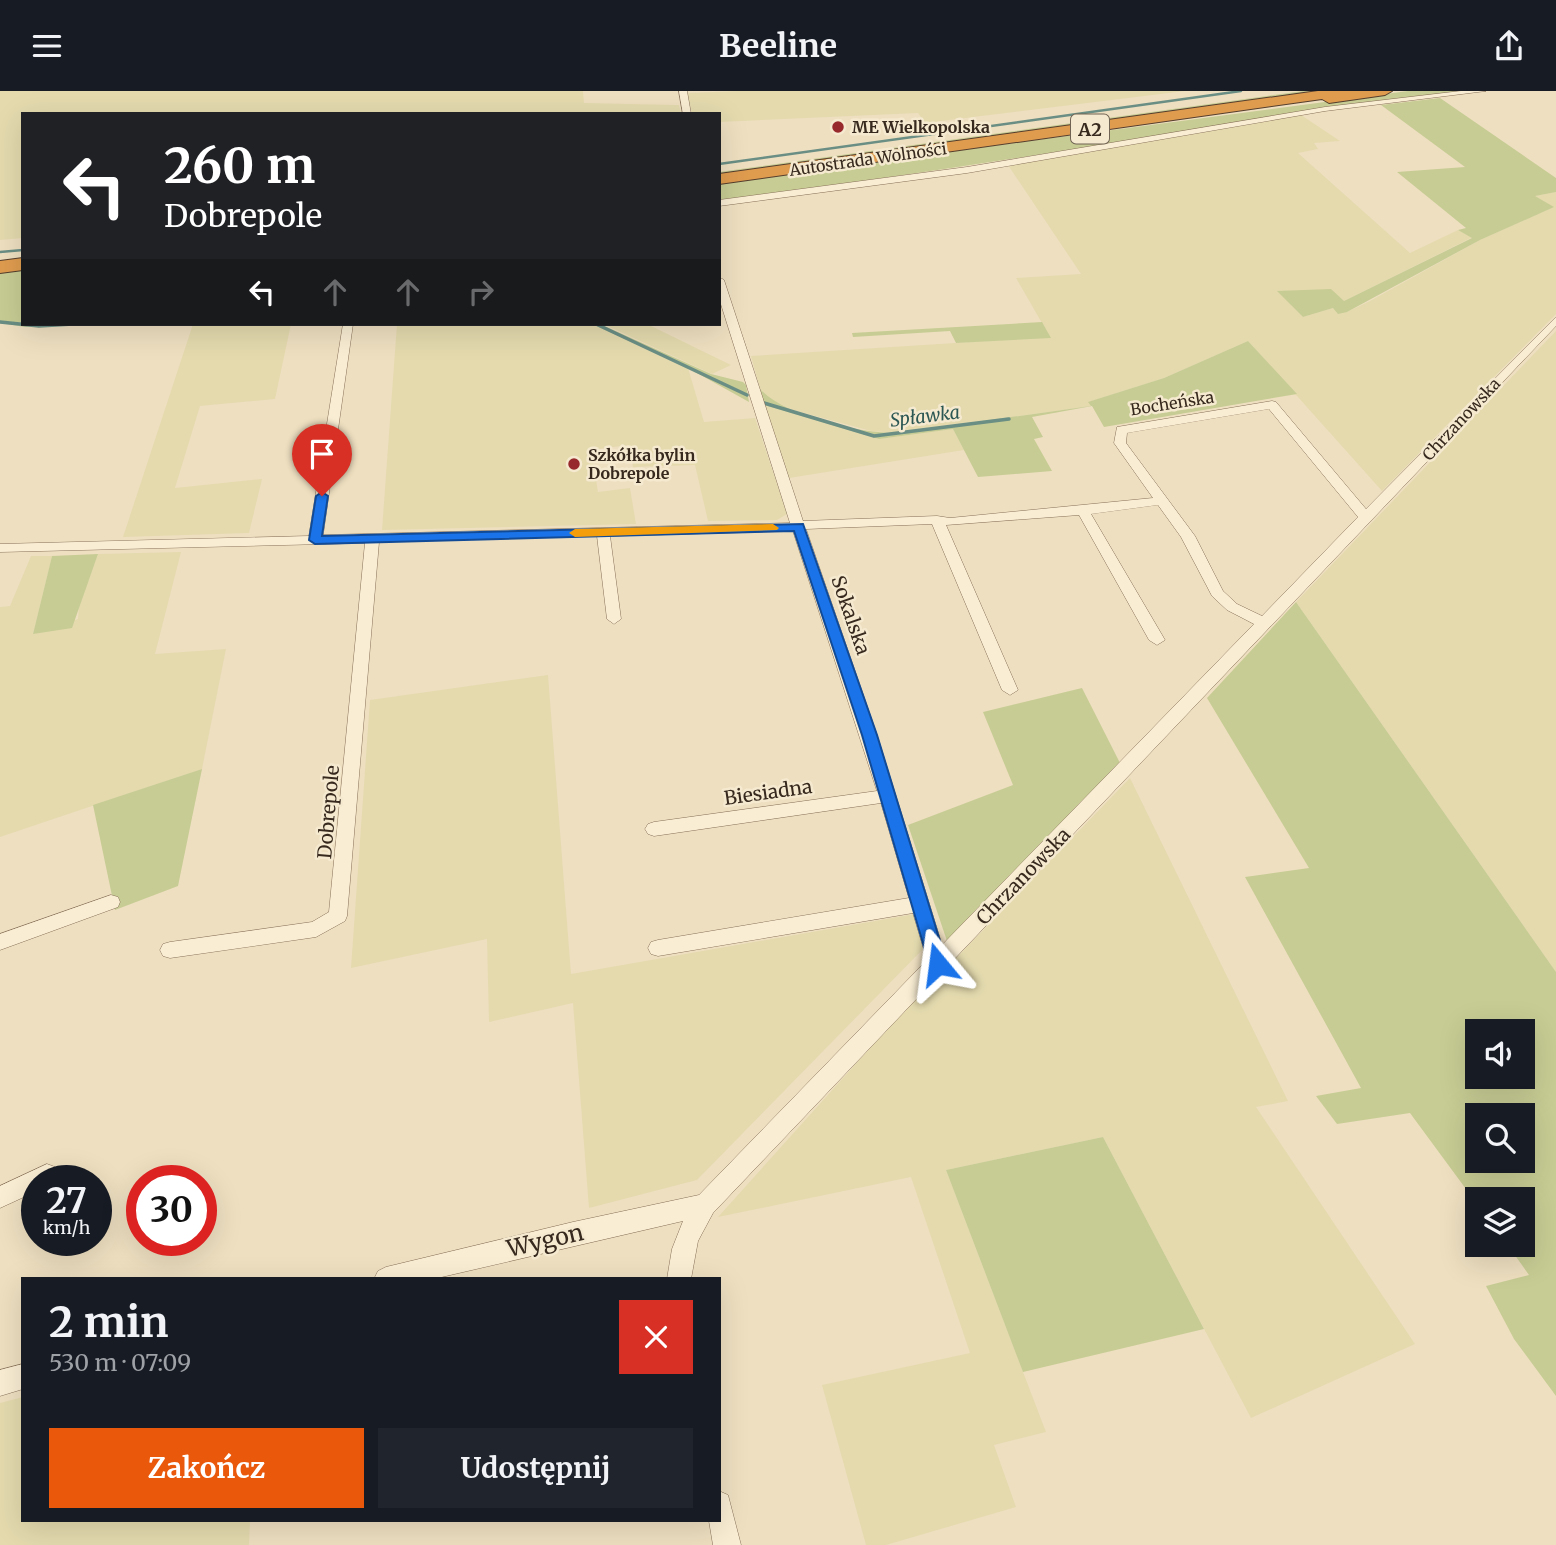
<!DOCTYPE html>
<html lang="pl">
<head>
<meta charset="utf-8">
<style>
	:root { --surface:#171b24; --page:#20242c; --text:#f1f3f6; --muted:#9ea1a6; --accent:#ea580c }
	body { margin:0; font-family:Merriweather,serif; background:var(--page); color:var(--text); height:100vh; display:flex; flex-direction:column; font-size:26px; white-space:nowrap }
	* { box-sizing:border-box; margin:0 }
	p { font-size:23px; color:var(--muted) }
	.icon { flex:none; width:38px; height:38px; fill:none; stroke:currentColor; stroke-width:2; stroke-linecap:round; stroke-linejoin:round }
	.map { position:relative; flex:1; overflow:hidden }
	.panel { position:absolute; left:21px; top:1186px; width:700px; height:245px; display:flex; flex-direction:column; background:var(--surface); border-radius:0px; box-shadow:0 7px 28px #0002 }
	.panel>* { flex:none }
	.hud { position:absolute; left:21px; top:21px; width:700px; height:214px; border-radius:0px; box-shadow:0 7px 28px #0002; background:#202124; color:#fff; overflow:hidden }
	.buttons { position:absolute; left:1465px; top:928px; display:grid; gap:14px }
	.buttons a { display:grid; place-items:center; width:70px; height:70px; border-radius:0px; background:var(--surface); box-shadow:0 7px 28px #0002; font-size:35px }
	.speed { position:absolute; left:21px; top:1074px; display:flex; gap:14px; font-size:35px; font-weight:700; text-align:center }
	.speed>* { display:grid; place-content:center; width:91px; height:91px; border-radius:50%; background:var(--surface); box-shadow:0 7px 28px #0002; line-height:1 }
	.speed small { font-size:18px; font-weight:400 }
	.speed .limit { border:10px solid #d22; background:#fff; color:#111 }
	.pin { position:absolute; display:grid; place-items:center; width:60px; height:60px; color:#fff; margin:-72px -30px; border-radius:50% 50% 50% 0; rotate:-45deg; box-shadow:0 0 7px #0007 }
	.pin .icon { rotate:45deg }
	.me { position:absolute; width:77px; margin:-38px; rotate:344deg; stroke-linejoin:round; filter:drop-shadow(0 0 5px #0008) }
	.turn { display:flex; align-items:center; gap:24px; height:147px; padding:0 28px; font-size:32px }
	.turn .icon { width:91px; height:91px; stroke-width:2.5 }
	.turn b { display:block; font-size:49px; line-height:60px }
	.lanes { display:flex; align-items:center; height:66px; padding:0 28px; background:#0003; justify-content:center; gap:35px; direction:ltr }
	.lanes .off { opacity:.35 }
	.round { display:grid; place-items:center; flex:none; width:74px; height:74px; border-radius:0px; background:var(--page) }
	.overview { display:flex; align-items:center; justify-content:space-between; height:119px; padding:0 28px }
	h1 { font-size:42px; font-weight:700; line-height:52px }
	.cta { display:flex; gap:14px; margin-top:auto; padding:14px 28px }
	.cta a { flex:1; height:80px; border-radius:0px; background:var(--accent); color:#fff; font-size:28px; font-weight:700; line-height:80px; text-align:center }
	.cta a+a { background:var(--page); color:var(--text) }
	header { display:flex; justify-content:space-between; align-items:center; height:91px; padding:0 28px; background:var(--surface); font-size:32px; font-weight:700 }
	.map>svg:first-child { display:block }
	.farmland { fill:#e4daae }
	.green { fill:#c7cc94; fill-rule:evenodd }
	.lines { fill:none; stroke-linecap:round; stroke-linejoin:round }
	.stream-far1 { stroke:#6a8e84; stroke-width:2.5 }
	.stream { stroke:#6a8e84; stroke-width:3.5 }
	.street-casing { stroke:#877058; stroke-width:1 }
	.highway-casing { stroke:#553e2d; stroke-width:2 }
	.street { fill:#f9edd3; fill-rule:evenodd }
	.highway { fill:#df9c4f; fill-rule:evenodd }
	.route { fill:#1a73e8; stroke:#114b97; stroke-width:2 }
	.slow { fill:#f59e0b }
	.poi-dot { fill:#97282b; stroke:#f5ead0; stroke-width:2.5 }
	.labels { text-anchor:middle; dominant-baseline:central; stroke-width:5; stroke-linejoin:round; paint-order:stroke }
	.far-poi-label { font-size:16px; font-weight:bold; fill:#37291d; stroke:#f5ead0; text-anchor:start }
	.far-street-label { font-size:16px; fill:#37291d; stroke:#f5ead0 }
	.shield { fill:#f5ead0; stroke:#706353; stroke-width:2 }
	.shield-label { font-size:18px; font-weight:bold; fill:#37291d }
	.far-water-label { font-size:18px; font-style:italic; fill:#2c5753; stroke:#f5ead0 }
	.street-label { font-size:19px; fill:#37291d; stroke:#f5ead0 }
	.near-street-label { font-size:23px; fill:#37291d; stroke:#f5ead0 }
</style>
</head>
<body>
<header><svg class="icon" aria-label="menu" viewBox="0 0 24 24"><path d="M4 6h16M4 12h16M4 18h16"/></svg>Beeline<svg class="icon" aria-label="share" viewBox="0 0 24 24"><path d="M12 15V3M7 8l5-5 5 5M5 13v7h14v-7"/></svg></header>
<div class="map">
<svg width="1556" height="1454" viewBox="0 0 1556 1454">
	<rect width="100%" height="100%" fill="#eedfc0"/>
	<path class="farmland" d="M 0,0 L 583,0 L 584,12 L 679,14 L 681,23 L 23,23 L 23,147 L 0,149 Z
		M 738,0 L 1185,0 L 925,32 L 918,22 L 719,31 L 719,23 L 692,23 L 687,2 Z
		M 1301,24 L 1340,50 L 1314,52 L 1318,58 L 1298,62 L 1410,162 L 1458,139 L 1473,146 L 1344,210 L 1278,200 L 1303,226 L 1333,217 L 1347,221 L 1370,210 L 1480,149 L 1553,116 L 1534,105 L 1556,101 L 1556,223 L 1382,400 L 1248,250 L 1164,287 L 1089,311 L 1092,315 L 896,342 L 871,340 L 793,319 L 768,307 L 760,298 L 751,265 L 1050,246 L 1016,187 L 1081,183 L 1008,74 Z
		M 193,233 L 291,233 L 275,308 L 200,315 L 175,397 L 262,388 L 249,442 L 123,446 Z
		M 397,233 L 592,233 L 688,277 L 704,331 L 755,327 L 787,423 L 777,429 L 708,430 L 695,374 L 633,376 L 629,354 L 591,359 L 598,401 L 630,397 L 636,433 L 382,439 Z
		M 603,233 L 647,233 L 731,274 L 712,283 Z
		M 1556,240 L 1556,881 L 1296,511 Z
		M 764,314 L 879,348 L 953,338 L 964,359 L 789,387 Z
		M 181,461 L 155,563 L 226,558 L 202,678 L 0,746 L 0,516 L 10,515 L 31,465 L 52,465 L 33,543 L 78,528 L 79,514 L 98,463 Z
		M 548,584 L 571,883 L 915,823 L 927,854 L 697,1089 L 589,1117 L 573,912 L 489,931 L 487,848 L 351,877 L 370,609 Z
		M 1130,687 L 1288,1010 L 1256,1016 L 1415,1253 L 1251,1327 L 1103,1046 L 946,1079 L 1046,1341 L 994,1354 L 1016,1416 L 886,1454 L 866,1454 L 822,1294 L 970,1262 L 911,1086 L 718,1126 L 880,946 Z
		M 23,1306 L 23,1430 L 250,1430 L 249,1454 L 0,1454 L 0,1312 Z"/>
	<path class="green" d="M 1303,0 L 1337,0 L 719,85 L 719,81 Z
		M 1408,0 L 1467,0 C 1217,34 969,77 719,110 L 719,91 Z
		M 1440,7 L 1556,87 L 1556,101 L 1535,105 L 1554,116 L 1480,149 L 1347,221 L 1338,223 L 1333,217 L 1303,226 L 1277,200 L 1331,198 L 1344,210 L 1472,147 L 1458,139 L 1466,137 L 1397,81 L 1465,76 L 1381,14 Z
		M 23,178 L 23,233 L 120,233 L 25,236 L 0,232 L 0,181 Z
		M 1042,231 L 1051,247 L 956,252 L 950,240 L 853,246 L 852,242 Z
		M 592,233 L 600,233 L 711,283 L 743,291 L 746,294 L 749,311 L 688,277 Z
		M 1248,250 L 1297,303 L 1104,336 L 1092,315 L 1032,326 L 1043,346 L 1034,348 L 1052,380 L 978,386 L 953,338 L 879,348 L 764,314 L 760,298 C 786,326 859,342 896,342 L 1091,315 L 1088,311 L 1164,287 Z
		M 98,463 L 72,537 L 33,543 L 52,465 Z
		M 1296,511 L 1556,881 L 1556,1305 L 1514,1248 L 1486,1195 L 1529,1184 L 1507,1153 L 1522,1153 L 1522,1108 L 1477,1108 L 1477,1113 L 1410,1022 L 1337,1033 L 1316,1005 L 1361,997 L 1245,786 L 1309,777 L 1207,607 ZM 1477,940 L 1522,940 L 1522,985 L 1477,985 ZM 1477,1024 L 1522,1024 L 1522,1069 L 1477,1069 Z
		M 1082,597 L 1121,674 L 948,853 L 908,734 L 1013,694 L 983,621 Z
		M 202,678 L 178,795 L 115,819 L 93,714 Z
		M 1103,1046 L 1204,1238 L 1023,1281 L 946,1079 Z"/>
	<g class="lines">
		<path class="stream-far1" d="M 719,73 L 1241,0
			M 0,161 L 23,159"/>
		<path class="stream" d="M 0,231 L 39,235 L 73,233
			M 596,233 L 747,304
			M 764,312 L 874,345 L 1009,328"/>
		<defs>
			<path id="street" d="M 679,0 L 687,0 L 691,23 L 683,23 Z
				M 1461,0 L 1486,0 L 1325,20 L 967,82 L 719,115 L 719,109 L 967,76 L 1325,16 Z
				M 719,186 L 724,189 L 803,430 L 937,425 L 950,427 L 1153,407 L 1114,352 L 1117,336 L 1272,310 L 1276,311 L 1366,418 L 1556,226 L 1556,235 L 713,1122 L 698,1150 L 691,1188 L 667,1188 L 672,1158 L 683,1130 L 433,1188 L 374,1188 L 378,1180 L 386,1176 L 573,1131 L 699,1104 L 927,869 L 913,822 L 658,865 L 651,863 L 648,857 L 651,851 L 658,849 L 909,807 L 881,712 L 654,745 L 648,743 L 645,738 L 648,733 L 654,731 L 877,700 L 793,440 L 610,445 L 621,528 L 614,533 L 607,528 L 597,445 L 379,451 L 347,825 L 345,830 L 316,846 L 170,867 L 163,865 L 160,859 L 163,853 L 170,851 L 312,831 L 329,821 L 365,452 L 0,461 L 0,453 L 309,445 L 343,233 L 353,233 L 323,444 L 790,432 L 719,207 ZM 1269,318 L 1358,426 L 1262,525 L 1237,513 L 1223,500 L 1195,445 L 1126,352 L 1127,342 ZM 1158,414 L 1181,446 L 1212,505 L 1227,519 L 1254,533 L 942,854 L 877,644 L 806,438 L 932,433 L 1002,599 L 1010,604 L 1018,599 L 946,434 L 1079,424 L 1149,549 L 1157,554 L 1165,549 L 1091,423 Z
				M 111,804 L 118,806 L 120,811 L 118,816 L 0,859 L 0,843 Z
				M 47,1073 L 55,1076 L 58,1084 L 55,1090 L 37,1090 L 37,1100 L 0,1117 L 0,1095 Z
				M 23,1273 L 23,1298 L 0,1305 L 0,1279 Z
				M 719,1400 L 728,1404 L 741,1454 L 713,1454 L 709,1430 L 719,1430 Z"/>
			<path id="highway" d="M 1318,0 L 1392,0 L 1385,4 L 1329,12 L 1322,8 L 719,93 L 719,83 Z
				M 23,167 L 23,179 L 0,182 L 0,170 Z"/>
		</defs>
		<use href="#street" class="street-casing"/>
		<use href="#highway" class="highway-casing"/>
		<use href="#street" class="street"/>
		<use href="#highway" class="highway"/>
	</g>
	<path class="route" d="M 322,401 L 328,405 L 322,445 L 803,433 L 877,644 L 947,873 L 944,879 L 938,881 L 929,873 L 862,644 L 794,440 L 315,453 L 309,449 L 316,405 Z"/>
	<path class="slow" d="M 773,433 L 779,437 L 777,439 L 575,446 L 569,442 L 575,438 Z"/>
	<g class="poi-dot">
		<circle cx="838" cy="36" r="7"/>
		<circle cx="574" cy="373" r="7"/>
	</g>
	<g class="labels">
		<g class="far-poi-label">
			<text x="852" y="36">ME Wielkopolska</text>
			<text x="588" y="364">Szkółka bylin<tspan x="588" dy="18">Dobrepole</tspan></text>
		</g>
		<g class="far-street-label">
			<text transform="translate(868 68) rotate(-8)">Autostrada Wolności</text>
			<text transform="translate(1172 312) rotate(-9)">Bocheńska</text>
			<text transform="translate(1461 328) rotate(-47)">Chrzanowska</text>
		</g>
		<rect class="shield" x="1071" y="23.5" width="38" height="29" rx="5"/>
		<g class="shield-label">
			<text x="1090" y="38">A2</text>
		</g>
		<g class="far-water-label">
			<text transform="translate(925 325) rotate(-7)">Spławka</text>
		</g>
		<g class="street-label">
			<text transform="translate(851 524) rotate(71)">Sokalska</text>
			<text transform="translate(768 701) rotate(-8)">Biesiadna</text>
			<text transform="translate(328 721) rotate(-85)">Dobrepole</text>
			<text transform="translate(1023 785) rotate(-46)">Chrzanowska</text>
		</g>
		<g class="near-street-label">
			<text transform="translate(545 1149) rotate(-13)">Wygon</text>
		</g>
	</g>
</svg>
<div class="buttons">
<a><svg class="icon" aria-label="sound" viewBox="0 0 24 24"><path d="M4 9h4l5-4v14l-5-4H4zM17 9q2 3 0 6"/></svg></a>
<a><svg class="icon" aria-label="search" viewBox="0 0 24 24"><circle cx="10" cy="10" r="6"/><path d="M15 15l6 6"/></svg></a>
<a><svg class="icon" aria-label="layers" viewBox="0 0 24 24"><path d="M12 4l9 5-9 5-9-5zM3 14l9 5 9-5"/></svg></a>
</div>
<div class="speed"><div>27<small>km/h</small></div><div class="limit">30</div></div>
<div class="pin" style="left:322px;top:405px;background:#d93025"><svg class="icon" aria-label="arrive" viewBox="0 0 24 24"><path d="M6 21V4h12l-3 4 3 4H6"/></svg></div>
<svg class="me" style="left:938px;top:873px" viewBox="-20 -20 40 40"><path d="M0-17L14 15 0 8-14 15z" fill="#1a73e8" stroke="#fff" stroke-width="4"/></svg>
<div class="hud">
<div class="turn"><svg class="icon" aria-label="left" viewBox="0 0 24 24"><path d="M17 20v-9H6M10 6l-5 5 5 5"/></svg><div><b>260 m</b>Dobrepole</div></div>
<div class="lanes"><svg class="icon" aria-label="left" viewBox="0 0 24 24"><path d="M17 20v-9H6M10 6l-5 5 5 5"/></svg><svg class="icon off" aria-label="ahead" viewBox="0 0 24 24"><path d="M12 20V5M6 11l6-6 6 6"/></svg><svg class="icon off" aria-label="ahead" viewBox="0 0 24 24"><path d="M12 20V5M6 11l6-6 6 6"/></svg><svg class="icon off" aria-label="right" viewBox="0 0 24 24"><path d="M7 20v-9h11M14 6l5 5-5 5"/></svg></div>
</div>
<section class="panel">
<div class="overview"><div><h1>2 min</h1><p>530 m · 07:09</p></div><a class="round" style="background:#d93025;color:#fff"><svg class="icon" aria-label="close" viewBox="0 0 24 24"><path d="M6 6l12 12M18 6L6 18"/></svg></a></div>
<div class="cta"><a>Zakończ</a><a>Udostępnij</a></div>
</section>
</div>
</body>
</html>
